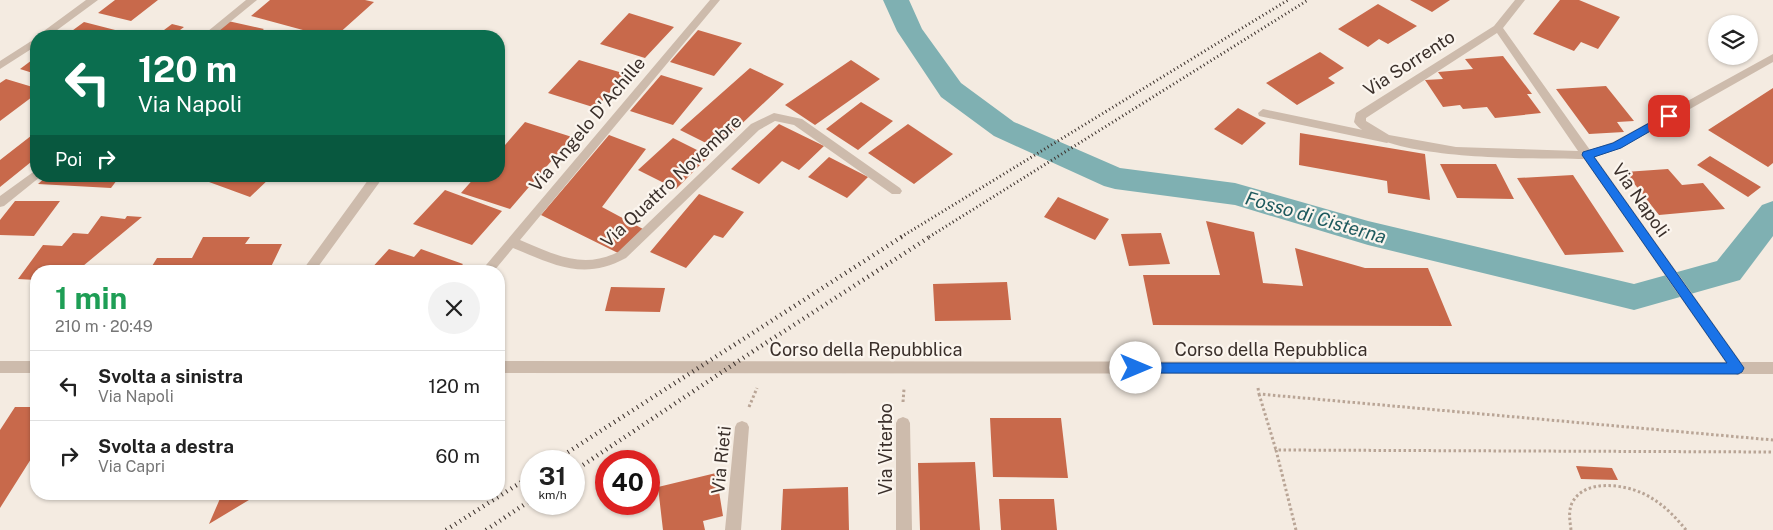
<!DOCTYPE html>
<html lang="it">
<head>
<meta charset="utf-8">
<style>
	:root { --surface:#fff; --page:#f2f2f2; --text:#222; --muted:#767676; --line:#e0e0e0 }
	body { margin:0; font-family:"Public Sans",sans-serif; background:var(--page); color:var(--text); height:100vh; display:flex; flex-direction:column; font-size:19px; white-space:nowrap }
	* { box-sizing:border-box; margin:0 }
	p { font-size:16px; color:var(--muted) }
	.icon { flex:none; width:28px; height:28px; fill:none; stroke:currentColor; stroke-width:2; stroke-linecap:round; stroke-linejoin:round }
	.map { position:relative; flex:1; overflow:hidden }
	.side { position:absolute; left:30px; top:265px; width:475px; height:235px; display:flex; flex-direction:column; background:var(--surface); border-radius:20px; box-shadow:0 1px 4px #0004 }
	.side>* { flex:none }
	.top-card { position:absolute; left:30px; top:30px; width:475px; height:152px; border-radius:20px; box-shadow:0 1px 4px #0004; background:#0b6e4f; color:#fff; overflow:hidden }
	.fabs { position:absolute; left:1708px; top:15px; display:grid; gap:10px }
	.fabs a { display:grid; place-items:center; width:50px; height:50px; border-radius:50%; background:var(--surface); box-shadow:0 1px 4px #0004; font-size:25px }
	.speed { position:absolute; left:520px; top:450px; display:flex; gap:10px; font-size:25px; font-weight:700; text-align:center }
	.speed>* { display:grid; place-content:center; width:65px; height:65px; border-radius:50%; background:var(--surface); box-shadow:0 1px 4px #0004; line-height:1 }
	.speed small { font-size:12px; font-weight:400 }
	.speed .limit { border:8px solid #d22; background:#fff; color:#111 }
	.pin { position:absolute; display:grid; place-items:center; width:42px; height:42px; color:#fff; margin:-21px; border-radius:10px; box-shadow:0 2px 8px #0006 }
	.me { position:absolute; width:55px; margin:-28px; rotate:90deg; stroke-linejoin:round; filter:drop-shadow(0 0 4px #0008) }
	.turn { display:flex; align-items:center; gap:18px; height:105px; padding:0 25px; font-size:22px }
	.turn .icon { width:65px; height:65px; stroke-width:2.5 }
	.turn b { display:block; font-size:35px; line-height:42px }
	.then { display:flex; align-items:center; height:48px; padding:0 25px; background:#0003; gap:10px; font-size:19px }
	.round { display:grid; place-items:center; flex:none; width:52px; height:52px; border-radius:26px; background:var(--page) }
	.overview { display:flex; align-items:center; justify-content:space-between; height:85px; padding:0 25px }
	h1 { font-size:30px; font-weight:700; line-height:38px; color:#1e9e55 }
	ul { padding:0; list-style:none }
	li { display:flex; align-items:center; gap:15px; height:70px; padding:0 25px; border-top:1px solid var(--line) }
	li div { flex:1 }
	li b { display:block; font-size:19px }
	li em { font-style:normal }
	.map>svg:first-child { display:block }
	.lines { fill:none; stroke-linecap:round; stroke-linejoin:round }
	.canal { fill:#7fb0b2; fill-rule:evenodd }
	.building { fill:#c8694b }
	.path { stroke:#b9a596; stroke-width:3; stroke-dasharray:2.5 2.5; stroke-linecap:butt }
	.service { fill:#cdbbac; fill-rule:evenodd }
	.minor { fill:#cdbbac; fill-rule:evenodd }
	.tertiary { fill:#cdbbac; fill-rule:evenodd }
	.rail-far1 { stroke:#3b302b; stroke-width:3; stroke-dasharray:1 3; stroke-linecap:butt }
	.rail { stroke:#3b302b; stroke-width:4.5; stroke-dasharray:1 4.5; stroke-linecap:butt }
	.route { fill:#1a73e8; stroke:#114b97 }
	.labels { text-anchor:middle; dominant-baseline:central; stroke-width:4.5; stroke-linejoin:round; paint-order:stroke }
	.street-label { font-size:18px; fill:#3b302b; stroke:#fbf5ee }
	.water-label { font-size:19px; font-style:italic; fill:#1f5a5e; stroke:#fbf5ee }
</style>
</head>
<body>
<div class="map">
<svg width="1773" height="530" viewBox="0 0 1773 530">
	<rect width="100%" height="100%" fill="#f4ebe1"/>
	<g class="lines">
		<path class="canal" d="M 883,0 L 909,0 L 922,29 L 961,83 L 1014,122 L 1120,168 L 1235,183 L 1368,221 L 1634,284 L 1717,261 L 1762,205 L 1773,201 L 1773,236 L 1740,280 L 1634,310 L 1368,245 L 1235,205 L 1115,189 L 1104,186 L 994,136 L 941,97 L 897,31 Z"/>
	</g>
	<path class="building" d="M 115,0 L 158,0 L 131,21 L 98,13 Z
		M 270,0 L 365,0 L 374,2 L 336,36 L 325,36 L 251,16 Z
		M 1410,0 L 1450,0 L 1432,12 Z
		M 1560,0 L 1579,0 L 1620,17 L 1598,49 L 1581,42 L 1574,51 L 1533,34 Z
		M 1378,4 L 1417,26 L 1388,44 L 1379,39 L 1368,47 L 1338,29 Z
		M 629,13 L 674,27 L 645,58 L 600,44 Z
		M 228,21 L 264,29 L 256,36 L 213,35 Z
		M 84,22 L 119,31 L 112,36 L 65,36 Z
		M 172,24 L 184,27 L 172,36 L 156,36 Z
		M 698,30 L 742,43 L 714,76 L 670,62 Z
		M 1320,52 L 1344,68 L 1328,78 L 1335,83 L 1297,105 L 1266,83 Z
		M 1503,56 L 1532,94 L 1527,94 L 1541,113 L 1495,118 L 1487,107 L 1463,109 L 1460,105 L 1443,107 L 1425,80 L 1443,79 L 1438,72 L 1473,69 L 1465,59 Z
		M 36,57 L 36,74 L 20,69 Z
		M 579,60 L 626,74 L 596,108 L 548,93 Z
		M 851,60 L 880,79 L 815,125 L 785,105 Z
		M 750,68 L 784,84 L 716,148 L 680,130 Z
		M 661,75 L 703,88 L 673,125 L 630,111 Z
		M 6,79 L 36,88 L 36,94 L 0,121 L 0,83 Z
		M 1606,86 L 1634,121 L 1617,122 L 1624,132 L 1589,134 L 1556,89 Z
		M 1773,88 L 1773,163 L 1768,167 L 1708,130 Z
		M 861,102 L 893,121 L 858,150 L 826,129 Z
		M 1238,108 L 1266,123 L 1242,145 L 1214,129 Z
		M 525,122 L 572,137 L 510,209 L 461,193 L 476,176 L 499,176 L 499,152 Z
		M 779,124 L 824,146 L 799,170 L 782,161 L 759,184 L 731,169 Z
		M 908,124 L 953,154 L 914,184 L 868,153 Z
		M 36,132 L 36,158 L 0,187 L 0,160 Z
		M 1300,133 L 1425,154 L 1430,200 L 1388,193 L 1387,181 L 1299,165 Z
		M 609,135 L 646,149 L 602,207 L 643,229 L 618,253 L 541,215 Z
		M 673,138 L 709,156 L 676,189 L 638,170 Z
		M 1710,156 L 1761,187 L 1748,197 L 1697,165 Z
		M 829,157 L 868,177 L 847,198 L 808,177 Z
		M 1440,164 L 1496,164 L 1514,199 L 1457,198 Z
		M 1668,169 L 1682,185 L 1703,183 L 1725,209 L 1659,215 L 1625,172 Z
		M 1573,175 L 1624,252 L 1565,255 L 1517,178 Z
		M 47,176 L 120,176 L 111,188 L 38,184 Z
		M 215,176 L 272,176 L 250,197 L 209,182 Z
		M 445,190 L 502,211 L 472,245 L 413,224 Z
		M 699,194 L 744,212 L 723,238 L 714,235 L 686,268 L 650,252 Z
		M 1058,197 L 1109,219 L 1095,240 L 1044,217 Z
		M 15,201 L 60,201 L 34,236 L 0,235 L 0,220 Z
		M 101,216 L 125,219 L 127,216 L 142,217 L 77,271 L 36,271 L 36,280 L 18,279 L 43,245 L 62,246 L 73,233 L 88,234 Z
		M 1206,221 L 1254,232 L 1263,283 L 1303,286 L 1295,248 L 1365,268 L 1428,268 L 1452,326 L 1153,325 L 1143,275 L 1220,275 Z
		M 1161,233 L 1170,264 L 1129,266 L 1121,234 Z
		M 203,237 L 250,237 L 245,244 L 282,244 L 269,271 L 149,271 L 157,258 L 192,258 Z
		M 389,249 L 414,257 L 421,249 L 463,264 L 457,271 L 369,271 Z
		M 1007,282 L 1011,320 L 935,321 L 933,284 Z
		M 611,287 L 665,288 L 660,312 L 605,311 Z
		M 15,407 L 36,407 L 36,451 L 0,508 L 0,430 Z
		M 990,418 L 1061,418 L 1068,478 L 993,477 Z
		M 975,462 L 980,530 L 920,530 L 918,463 Z
		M 1576,466 L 1612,468 L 1618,480 L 1581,479 Z
		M 716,473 L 723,516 L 703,521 L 705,530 L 663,530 L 658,487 Z
		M 848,487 L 849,530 L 781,530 L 783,489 Z
		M 222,494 L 259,494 L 209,524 Z
		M 999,499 L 1054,499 L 1057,530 L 1001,530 Z"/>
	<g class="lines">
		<path class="path" d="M 1258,388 L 1259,394 L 1773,440
			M 1259,394 L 1276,450
			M 903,402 L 904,389
			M 749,407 L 757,388
			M 1296,530 L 1276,450 L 1773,452
			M 1571,530 C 1570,521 1568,512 1572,503 C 1584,479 1622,484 1642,493 C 1660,501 1674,515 1686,530"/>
		<path class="service" d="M 1263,109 L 1387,135 L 1393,139 L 1387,143 L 1259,116 L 1258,113 Z
			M 371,176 L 384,176 L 315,271 L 302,271 Z"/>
		<path class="minor" d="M 86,0 L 98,0 L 49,36 L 37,36 Z
			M 246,0 L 257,0 L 213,36 L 202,36 Z
			M 710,0 L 720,0 L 520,240 C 554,254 582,270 618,252 L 751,124 L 774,113 L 802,119 L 900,188 L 902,191 L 900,194 L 892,194 L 794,125 L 775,121 L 759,130 L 626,258 C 584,281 554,265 513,248 L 494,271 L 481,271 Z
			M 1515,0 L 1525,0 L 1503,28 L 1590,150 L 1613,142 L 1773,54 L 1773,62 L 1621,148 L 1595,157 L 1743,365 L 1745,369 L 1743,373 L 1738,375 L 1733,373 L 1584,159 C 1536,158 1382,162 1354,122 L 1356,113 L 1494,26 ZM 1497,33 L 1578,151 L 1456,147 L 1389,135 L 1366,121 L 1366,118 Z
			M 36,38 L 36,46 L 0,69 L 0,61 Z
			M 36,170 L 36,176 L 40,177 L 4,206 L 0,207 L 0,196 Z
			M 903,417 L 908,419 L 910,423 L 912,530 L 896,530 L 896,423 L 898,419 Z
			M 742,421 L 747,423 L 749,427 L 741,530 L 725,530 L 735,427 L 737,423 Z"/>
		<path class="tertiary" d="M 0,361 L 36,361 L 36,373 L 0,373 Z
			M 499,361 L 1773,362 L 1773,374 L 499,373 Z"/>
		<path class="rail-far1" d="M 901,237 L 1288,0
			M 929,237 L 1308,0"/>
		<path class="rail" d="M 554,461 L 903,236
			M 574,471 L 755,350 L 931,236
			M 446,530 L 531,476
			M 486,530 L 531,500"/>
	</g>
	<path class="route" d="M 1669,112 L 1673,113 L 1673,118 L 1621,148 L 1594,157 L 1742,365 L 1744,368 L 1742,372 L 1738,374 L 1136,373 L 1132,372 L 1130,368 L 1132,364 L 1136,363 L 1727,363 L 1582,155 L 1583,152 L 1613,143 Z"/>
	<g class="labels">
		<g class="street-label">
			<text transform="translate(1409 63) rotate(-33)">Via Sorrento</text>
			<text transform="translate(587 124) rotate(-50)">Via Angelo D'Achille</text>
			<text transform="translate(671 181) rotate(-43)">Via Quattro Novembre</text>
			<text transform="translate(1641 200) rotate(55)">Via Napoli</text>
			<text x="866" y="349">Corso della Repubblica</text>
			<text x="1271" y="349">Corso della Repubblica</text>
			<text transform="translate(885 449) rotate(-90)">Via Viterbo</text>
			<text transform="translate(721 460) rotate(-84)">Via Rieti</text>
		</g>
		<g class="water-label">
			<text transform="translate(1316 217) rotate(16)">Fosso di Cisterna</text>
		</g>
	</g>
</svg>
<div class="fabs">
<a><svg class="icon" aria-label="layers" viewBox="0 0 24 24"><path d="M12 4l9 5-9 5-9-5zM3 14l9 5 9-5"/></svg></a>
</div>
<div class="speed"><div>31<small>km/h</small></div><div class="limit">40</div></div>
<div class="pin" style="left:1669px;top:116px;background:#d93025"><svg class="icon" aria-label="arrive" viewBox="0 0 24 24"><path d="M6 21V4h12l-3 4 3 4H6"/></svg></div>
<svg class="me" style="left:1136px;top:368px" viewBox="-20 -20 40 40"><circle r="19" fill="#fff"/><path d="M0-13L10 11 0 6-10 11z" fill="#1a73e8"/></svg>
<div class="top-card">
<div class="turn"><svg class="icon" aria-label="left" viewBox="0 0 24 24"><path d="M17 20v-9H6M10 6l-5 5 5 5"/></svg><div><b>120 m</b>Via Napoli</div></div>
<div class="then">Poi<svg class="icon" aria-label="right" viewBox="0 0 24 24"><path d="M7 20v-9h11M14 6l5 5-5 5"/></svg></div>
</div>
<section class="side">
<div class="overview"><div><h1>1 min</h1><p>210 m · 20:49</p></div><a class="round"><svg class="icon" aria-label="close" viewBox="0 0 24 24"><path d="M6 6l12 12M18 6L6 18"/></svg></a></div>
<ul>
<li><svg class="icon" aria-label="left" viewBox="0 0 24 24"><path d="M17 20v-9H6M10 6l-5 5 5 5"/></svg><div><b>Svolta a sinistra</b><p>Via Napoli</p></div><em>120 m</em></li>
<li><svg class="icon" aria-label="right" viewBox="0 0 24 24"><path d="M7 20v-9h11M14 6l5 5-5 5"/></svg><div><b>Svolta a destra</b><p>Via Capri</p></div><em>60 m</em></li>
</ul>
</section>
</div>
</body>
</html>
